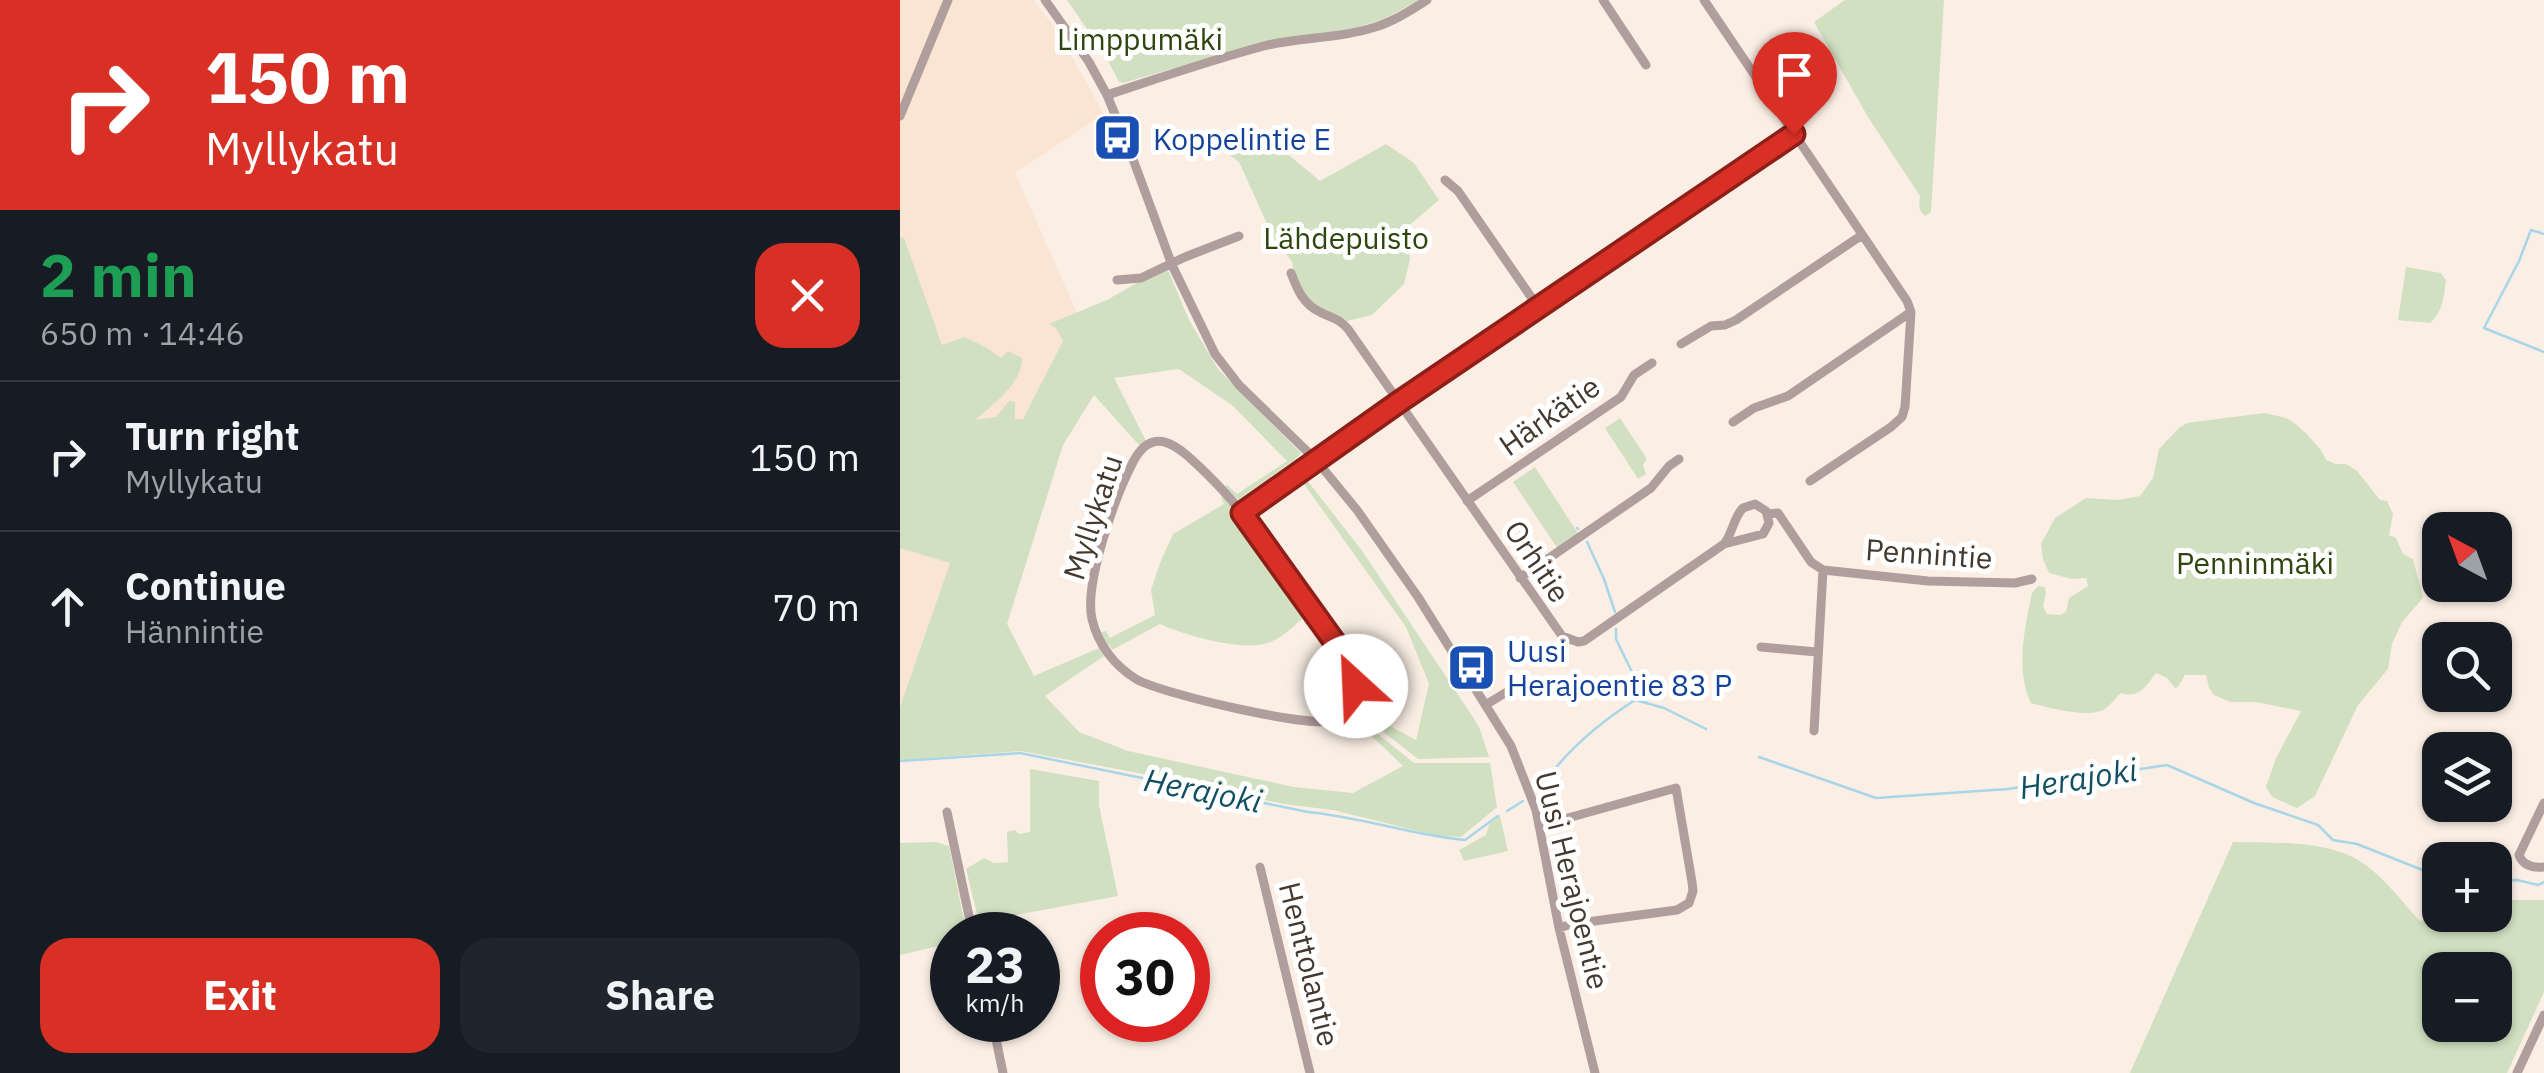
<!DOCTYPE html>
<html lang="en">
<head>
<meta charset="utf-8">
<style>
	:root { --surface:#171b24; --page:#20242c; --text:#f1f3f6; --muted:#9ea1a6; --line:#363941; --accent:#d93025 }
	body { margin:0; font-family:"IBM Plex Sans",sans-serif; background:var(--page); color:var(--text); height:100vh; display:flex; flex-direction:column; font-size:38px; white-space:nowrap }
	* { box-sizing:border-box; margin:0 }
	p { font-size:32px; color:var(--muted) }
	.icon { flex:none; width:55px; height:55px; fill:none; stroke:currentColor; stroke-width:2; stroke-linecap:round; stroke-linejoin:round }
	.map { position:relative; flex:1; overflow:hidden }
	.panel { display:flex; flex-direction:column; background:var(--surface); width:900px }
	.panel>* { flex:none }
	.top-card { background:#d93025; color:#fff; overflow:hidden }
	.needle { width:65px; rotate:319deg }
	.fabs { position:absolute; left:1522px; top:512px; display:grid; gap:20px }
	.fabs a { display:grid; place-items:center; width:90px; height:90px; border-radius:20px; background:var(--surface); box-shadow:0 2px 8px #0004; font-size:50px }
	.speed { position:absolute; left:30px; top:912px; display:flex; gap:20px; font-size:50px; font-weight:700; text-align:center }
	.speed>* { display:grid; place-content:center; width:130px; height:130px; border-radius:50%; background:var(--surface); box-shadow:0 2px 8px #0004; line-height:1 }
	.speed small { font-size:25px; font-weight:400 }
	.speed .limit { border:15px solid #d22; background:#fff; color:#111 }
	.pin { position:absolute; display:grid; place-items:center; width:85px; height:85px; color:#fff; margin:-102px -42px; border-radius:50% 50% 50% 0; rotate:-45deg; box-shadow:0 0 10px #0007 }
	.pin .icon { rotate:45deg }
	.me { position:absolute; width:110px; margin:-55px; rotate:335deg; stroke-linejoin:round; filter:drop-shadow(0 0 8px #0008) }
	.turn { display:flex; align-items:center; gap:35px; height:210px; padding:0 40px; font-size:45px }
	.turn .icon { width:130px; height:130px; stroke-width:2.5 }
	.turn b { display:block; font-size:70px; line-height:85px }
	.round { display:grid; place-items:center; flex:none; width:105px; height:105px; border-radius:30px; background:var(--page) }
	.summary { display:flex; align-items:center; justify-content:space-between; height:170px; padding:0 40px }
	h1 { font-size:60px; font-weight:700; line-height:75px; color:#1e9e55 }
	.action { display:flex; gap:20px; margin-top:auto; padding:20px 40px }
	.action a { flex:1; height:115px; border-radius:30px; background:var(--accent); color:#fff; font-size:40px; font-weight:700; line-height:115px; text-align:center }
	.action a+a { background:var(--page); color:var(--text) }
	ul { padding:0; list-style:none }
	li { display:flex; align-items:center; gap:30px; height:150px; padding:0 40px; border-top:2px solid var(--line) }
	li div { flex:1 }
	li b { display:block; font-size:38px }
	li em { font-style:normal }
	main { display:flex; flex:1; min-height:0 }
	.map>svg:first-child { display:block }
	.built { fill:#fae5d3 }
	.green { fill:#d0e0c0; fill-rule:evenodd }
	.lines { fill:none; stroke-linecap:round; stroke-linejoin:round }
	.stream { stroke:#a8d5e7; stroke-width:2.5 }
	.minor { stroke:#b09e9d; stroke-width:9 }
	.route-casing { stroke:#8d1f18; stroke-width:25 }
	.route { stroke:#d93025; stroke-width:18 }
	.labels { text-anchor:middle; dominant-baseline:central; stroke-width:10; stroke-linejoin:round; paint-order:stroke }
	.park-label { font-size:30px; fill:#2f450e; stroke:#fff }
	.transit-label { font-size:30px; fill:#164399; stroke:#fff; text-anchor:start }
	.street-label { font-size:30px; fill:#44392f; stroke:#fff }
	.water-label { font-size:32px; font-style:italic; fill:#134f63; stroke:#fff }
</style>
</head>
<body>
<main>
<section class="panel">
<div class="top-card">
<div class="turn"><svg class="icon" aria-label="right" viewBox="0 0 24 24"><path d="M7 20v-9h11M14 6l5 5-5 5"/></svg><div><b>150 m</b>Myllykatu</div></div>
</div>
<div class="summary"><div><h1>2 min</h1><p>650 m · 14:46</p></div><a class="round" style="background:#d93025;color:#fff"><svg class="icon" aria-label="close" viewBox="0 0 24 24"><path d="M6 6l12 12M18 6L6 18"/></svg></a></div>
<ul>
<li><svg class="icon" aria-label="right" viewBox="0 0 24 24"><path d="M7 20v-9h11M14 6l5 5-5 5"/></svg><div><b>Turn right</b><p>Myllykatu</p></div><em>150 m</em></li>
<li><svg class="icon" aria-label="ahead" viewBox="0 0 24 24"><path d="M12 20V5M6 11l6-6 6 6"/></svg><div><b>Continue</b><p>Hännintie</p></div><em>70 m</em></li>
</ul>
<div class="action"><a>Exit</a><a>Share</a></div>
</section>
<div class="map">
<svg width="1644" height="1073" viewBox="0 0 1644 1073">
	<rect width="100%" height="100%" fill="#fbefe5"/>
	<path class="built" d="M 0,0 L 134,0 L 160,35 L 204,114 L 115,173 L 177,313 L 50,563 L 0,707 Z"/>
	<path class="green" d="M 167,0 L 519,0 L 484,19 L 454,28 L 356,44 L 223,83 L 219,82 L 205,55 Z
		M 945,0 L 1044,0 L 1031,212 L 1025,216 C 1018,210 1019,205 1020,196 L 968,117 L 914,22 Z
		M 355,127 L 420,181 L 486,144 L 514,163 L 539,200 L 506,228 L 510,259 L 504,284 L 472,315 L 443,322 L 422,313 L 397,289 L 392,262 L 373,237 L 339,162 L 324,151 Z
		M 0,237 L 4,238 L 42,345 L 65,337 L 87,348 L 101,358 L 108,351 L 122,358 C 123,383 91,406 75,420 L 96,417 L 109,401 L 115,402 L 115,419 L 123,419 L 163,341 L 156,328 L 149,324 L 207,300 L 242,280 L 268,270 L 289,320 L 318,369 L 401,453 L 397,458 L 338,500 L 326,487 L 326,484 L 337,494 L 387,461 L 333,406 L 279,369 L 214,378 L 246,441 L 239,445 L 194,395 L 163,445 L 107,624 L 134,676 L 199,648 L 204,656 L 145,696 L 179,732 L 228,751 L 394,787 L 453,793 L 503,766 L 452,717 L 453,714 L 514,763 L 590,763 L 597,807 L 561,837 L 538,836 L 433,810 L 384,804 L 233,772 L 121,751 L 0,760 L 0,707 L 50,563 L 0,548 Z
		M 1506,267 L 1541,273 L 1546,280 C 1544,296 1543,312 1530,323 L 1498,320 Z
		M 1364,413 C 1372,415 1381,416 1388,419 C 1399,425 1423,449 1426,460 L 1436,464 L 1446,464 L 1457,471 L 1480,500 L 1487,501 L 1493,514 L 1489,535 L 1496,538 L 1503,554 L 1513,559 L 1523,598 L 1502,622 L 1492,644 L 1488,669 L 1458,705 L 1415,796 L 1397,808 L 1372,797 L 1366,787 L 1376,758 L 1401,711 L 1356,702 L 1331,702 L 1314,695 L 1309,688 L 1306,675 L 1285,675 L 1278,687 L 1275,688 L 1267,678 L 1256,673 C 1246,686 1239,699 1221,693 C 1215,698 1210,706 1203,710 C 1187,718 1149,708 1131,703 C 1115,670 1125,627 1132,593 L 1138,586 L 1145,587 L 1146,593 L 1143,606 L 1147,614 L 1160,615 L 1166,612 L 1169,598 L 1188,586 L 1186,578 L 1172,579 L 1149,573 L 1143,559 L 1141,544 L 1155,518 L 1186,498 L 1219,500 L 1240,496 L 1253,478 L 1259,449 L 1279,428 L 1287,423 Z
		M 720,418 L 747,459 L 743,465 L 746,474 L 738,479 L 705,428 Z
		M 635,467 L 679,535 L 658,549 L 613,482 Z
		M 403,475 L 463,552 L 571,714 L 579,727 L 589,757 L 518,759 L 457,711 L 455,707 L 516,740 L 529,684 L 506,627 L 399,477 Z
		M 323,495 L 409,613 C 398,622 384,637 370,642 C 346,653 284,635 260,624 L 212,650 L 209,645 L 205,644 L 200,633 L 206,631 L 210,638 L 255,615 L 251,590 L 260,563 L 273,534 L 324,504 L 321,497 Z
		M 130,769 L 199,781 L 199,805 L 218,896 L 79,922 L 66,869 L 84,858 L 94,863 L 108,862 L 107,832 L 115,830 L 119,834 L 130,832 Z
		M 600,816 L 608,851 L 564,861 L 559,850 L 586,835 L 589,825 Z
		M 35,842 L 49,846 L 67,935 L 52,935 L 52,943 L 0,955 L 0,843 Z
		M 1333,842 C 1372,843 1423,840 1458,860 C 1483,875 1501,901 1520,921 L 1543,915 L 1595,915 L 1595,900 L 1644,900 L 1644,992 L 1607,1073 L 1230,1073 ZM 1540,970 L 1595,970 L 1595,1025 L 1540,1025 Z"/>
	<g class="lines">
		<path class="stream" d="M 1644,234 L 1631,230 L 1619,261 L 1584,328 L 1644,352
			M 677,528 L 678,529
			M 687,542 L 704,579 L 715,612
			M 716,629 L 716,639 L 746,701
			M 859,757 L 976,798 L 1108,789 L 1267,765 L 1354,803 L 1418,825 L 1433,840 L 1457,844 L 1540,877
			M 0,761 L 120,753 L 408,812 C 461,817 512,835 565,840 L 598,816
			M 639,790 C 663,754 699,723 735,700 L 764,708 L 806,729
			M 607,811 L 623,801
			M 1595,881 L 1617,880 L 1638,885 L 1644,882"/>
		<path class="minor" d="M 145,0 L 189,62 L 207,95 L 230,151 L 272,265 L 315,354 L 339,385 L 416,460 L 457,510 L 518,597 L 611,746 L 636,810 L 659,928 L 695,1073
			M 703,0 L 746,65
			M 804,0 L 1007,301 L 1011,312 L 1005,407 L 1002,417 L 991,427 L 910,481
			M 207,95 C 259,78 311,60 364,46 C 399,37 437,39 472,28 C 491,23 510,11 527,0
			M 0,116 L 48,0
			M 545,180 L 558,191 L 638,307
			M 391,273 C 397,289 403,304 420,312 C 431,318 440,319 448,329 L 662,636 L 678,642 L 684,641 L 824,544 L 863,534 L 869,523 L 866,511 L 855,504 L 843,508 C 833,518 833,533 824,544
			M 217,280 L 241,278 L 285,257 L 339,236
			M 781,344 L 811,326 L 825,325 L 836,320 L 962,235
			M 833,422 L 854,408 L 888,396 L 1011,312
			M 567,501 L 721,397 L 734,375 L 752,363
			M 342,513 L 452,668 C 459,686 456,711 435,720 C 415,730 259,693 236,679 C 215,666 198,645 192,619 C 184,584 214,500 231,466 C 253,419 281,449 306,473 C 319,486 331,498 342,513 L 499,402 L 894,134
			M 867,514 L 878,513 L 911,562 L 923,570 L 1028,581 L 1115,583 L 1132,579
			M 620,578 L 751,488 L 769,466 L 779,459
			M 861,647 L 917,652
			M 587,704 L 620,684
			M 914,731 L 923,570
			M 1644,803 L 1619,855 C 1623,866 1633,868 1644,867
			M 47,812 L 73,935
			M 639,826 L 776,788 L 792,882 L 793,891 L 789,903 L 777,910 L 672,924 L 659,928
			M 360,867 L 410,1073
			M 92,1020 L 103,1073
			M 1617,1073 L 1644,1015"/>
	</g>
	<g class="lines">
		<defs>
			<path id="route" d="M 456,686 L 452,668 L 444,655 L 342,513 L 499,402 L 894,134"/>
		</defs>
		<use href="#route" class="route-casing"/>
		<use href="#route" class="route"/>
	</g>
	<defs>
		<symbol id="bus-square" viewBox="-11 -11 22 22"><rect x="-9" y="-9" width="18" height="18" rx="4" fill="#1a4fb4" stroke="#fff"/><path d="M-5-6H5V4H4V6H2V4H-2V6H-4V4H-5ZM-3.5-4V0h7V-4ZM-3.5 1.2v1.5H-2V1.2ZM2 1.2v1.5H3.5V1.2Z" fill="#fff"/></symbol>
	</defs>
	<g fill-rule="evenodd">
		<use href="#bus-square" x="190" y="110" width="55" height="55"/>
		<use href="#bus-square" x="544" y="640" width="55" height="55"/>
	</g>
	<g class="labels">
		<g class="park-label">
			<text x="240" y="38">Limppumäki</text>
			<text x="446" y="237">Lähdepuisto</text>
			<text x="1355" y="562">Penninmäki</text>
		</g>
		<g class="transit-label">
			<text x="253" y="138">Koppelintie E</text>
			<text x="607" y="650">Uusi<tspan x="607" dy="34">Herajoentie 83 P</tspan></text>
		</g>
		<g class="street-label">
			<text transform="translate(649 415) rotate(-35)">Härkätie</text>
			<text transform="translate(192 517) rotate(-72)">Myllykatu</text>
			<text transform="translate(1029 553) rotate(4)">Pennintie</text>
			<text transform="translate(638 561) rotate(56)">Orhitie</text>
			<text transform="translate(673 880) rotate(76)">Uusi Herajoentie</text>
			<text transform="translate(410 964) rotate(76)">Henttolantie</text>
		</g>
		<g class="water-label">
			<text transform="translate(1178 778) rotate(-9)">Herajoki</text>
			<text transform="translate(303 790) rotate(11)">Herajoki</text>
		</g>
	</g>
</svg>
<div class="fabs">
<a><svg class="needle" viewBox="-14 -14 28 28"><path d="M0-13l5 13h-10z" fill="#e53935"/><path d="M0 13l5-13h-10z" fill="#9ea1a6"/></svg></a>
<a><svg class="icon" aria-label="search" viewBox="0 0 24 24"><circle cx="10" cy="10" r="6"/><path d="M15 15l6 6"/></svg></a>
<a><svg class="icon" aria-label="layers" viewBox="0 0 24 24"><path d="M12 4l9 5-9 5-9-5zM3 14l9 5 9-5"/></svg></a>
<a>+</a>
<a>−</a>
</div>
<div class="speed"><div>23<small>km/h</small></div><div class="limit">30</div></div>
<div class="pin" style="left:894px;top:134px;background:#d93025"><svg class="icon" aria-label="arrive" viewBox="0 0 24 24"><path d="M6 21V4h12l-3 4 3 4H6"/></svg></div>
<svg class="me" style="left:456px;top:686px" viewBox="-20 -20 40 40"><circle r="19" fill="#fff"/><path d="M0-13L10 11 0 6-10 11z" fill="#d93025"/></svg>
</div>
</main>
</body>
</html>
